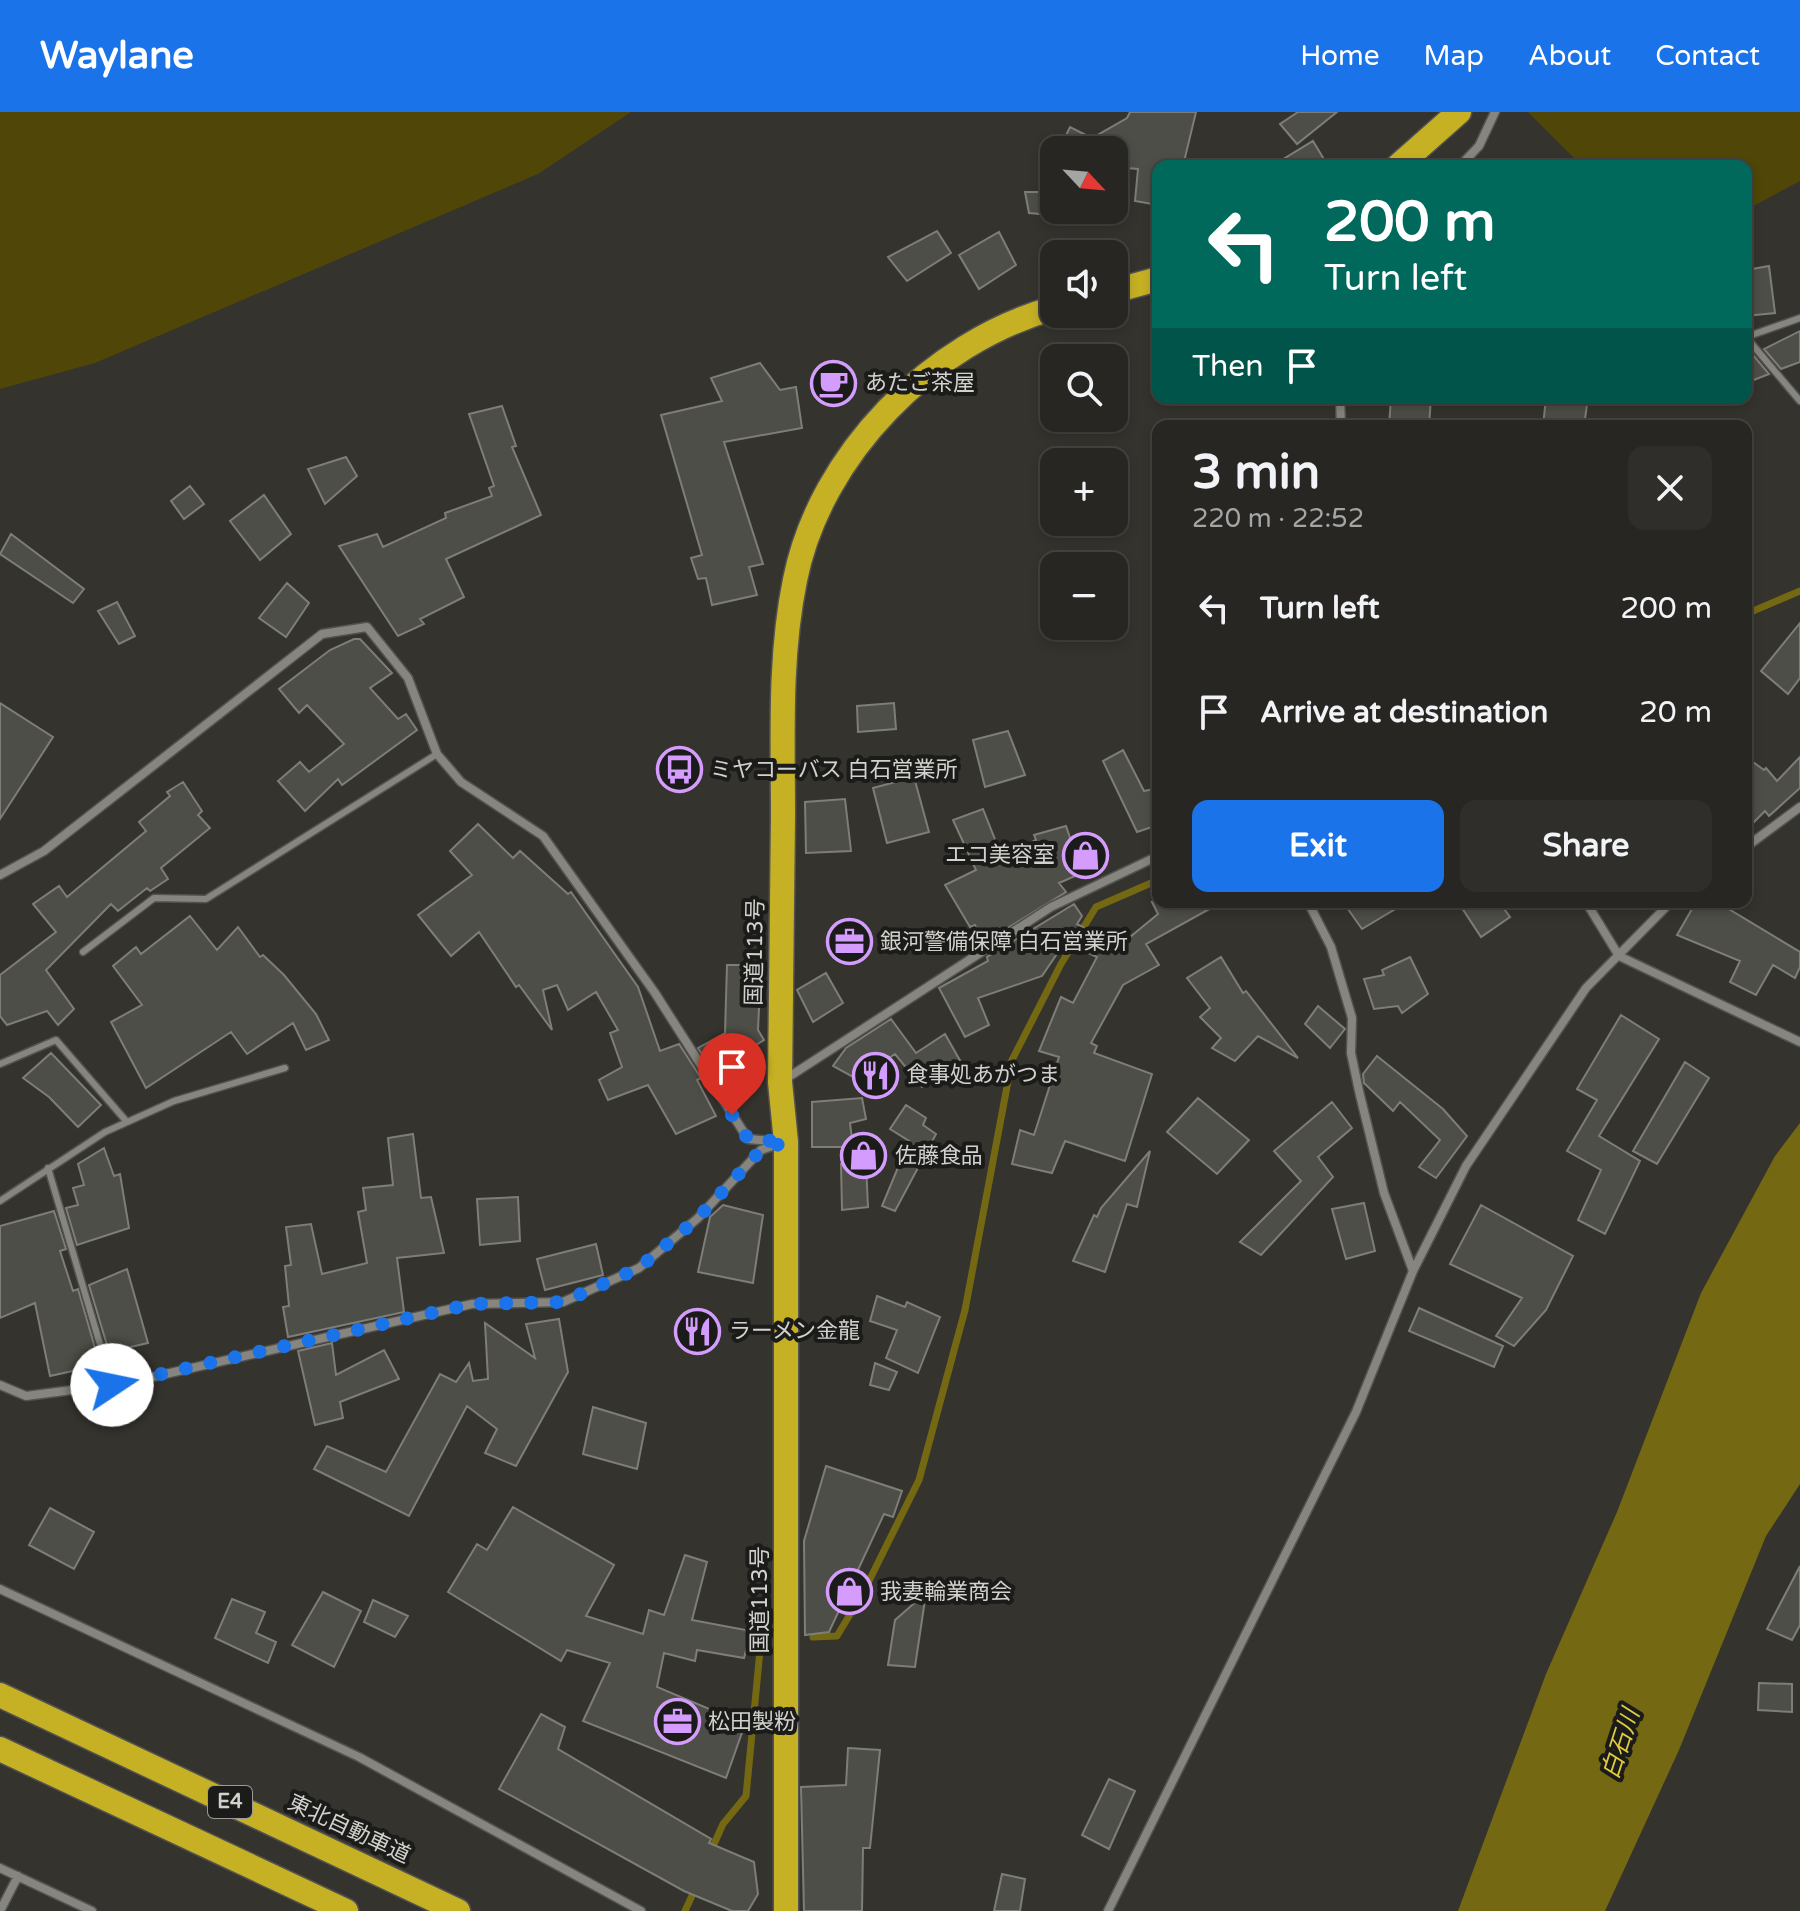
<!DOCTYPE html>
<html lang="en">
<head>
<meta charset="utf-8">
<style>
	:root { --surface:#272622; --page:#2f2e2a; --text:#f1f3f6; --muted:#a4a5a5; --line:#434340; --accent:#1a73e8 }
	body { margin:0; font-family:"Varela Round","Noto Sans JP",sans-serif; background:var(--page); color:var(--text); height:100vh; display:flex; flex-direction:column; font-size:30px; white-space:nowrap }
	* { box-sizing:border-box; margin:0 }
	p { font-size:26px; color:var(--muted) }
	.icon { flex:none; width:44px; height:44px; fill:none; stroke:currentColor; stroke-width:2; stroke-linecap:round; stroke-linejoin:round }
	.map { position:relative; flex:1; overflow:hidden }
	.sheet { position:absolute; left:1152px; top:308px; width:600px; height:488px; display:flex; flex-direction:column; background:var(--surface); border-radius:16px; box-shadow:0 4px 12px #0003,0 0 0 2px var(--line) }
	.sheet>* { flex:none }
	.guide { position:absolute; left:1152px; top:48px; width:600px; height:244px; border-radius:16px; box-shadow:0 4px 12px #0003,0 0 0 2px var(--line); background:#00695c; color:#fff; overflow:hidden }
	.needle { width:52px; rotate:116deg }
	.fabs { position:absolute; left:1040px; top:24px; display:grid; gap:16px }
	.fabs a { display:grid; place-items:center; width:88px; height:88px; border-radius:16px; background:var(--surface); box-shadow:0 4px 12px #0003,0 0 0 2px var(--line); font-size:40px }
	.pin { position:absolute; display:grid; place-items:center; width:68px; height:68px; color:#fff; margin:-82px -34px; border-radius:50% 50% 50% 0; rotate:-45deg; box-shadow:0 0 8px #0007 }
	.pin .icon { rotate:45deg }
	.me { position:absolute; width:88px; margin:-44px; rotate:79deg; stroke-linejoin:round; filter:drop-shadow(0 0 6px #0008) }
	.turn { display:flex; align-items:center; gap:28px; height:168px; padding:0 40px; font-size:36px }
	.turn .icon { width:104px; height:104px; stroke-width:2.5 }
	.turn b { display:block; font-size:56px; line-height:68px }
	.then { display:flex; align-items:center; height:76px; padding:0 40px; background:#0003; gap:16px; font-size:30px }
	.round { display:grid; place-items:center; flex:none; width:84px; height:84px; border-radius:16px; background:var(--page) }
	.overview { display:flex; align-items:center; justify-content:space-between; height:136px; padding:0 40px }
	h1 { font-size:48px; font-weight:700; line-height:60px }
	.button { display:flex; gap:16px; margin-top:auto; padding:16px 40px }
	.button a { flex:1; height:92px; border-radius:16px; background:var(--accent); color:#fff; font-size:32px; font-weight:700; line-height:92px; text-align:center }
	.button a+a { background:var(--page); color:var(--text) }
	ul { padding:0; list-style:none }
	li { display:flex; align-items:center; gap:24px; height:104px; padding:0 40px }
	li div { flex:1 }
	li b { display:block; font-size:30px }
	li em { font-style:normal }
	header { display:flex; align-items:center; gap:48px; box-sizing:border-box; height:112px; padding:0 40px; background:var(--accent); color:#fff }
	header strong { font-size:38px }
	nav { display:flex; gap:44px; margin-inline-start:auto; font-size:28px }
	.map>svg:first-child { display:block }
	.green { fill:#4f4607 }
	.water { fill:#746812 }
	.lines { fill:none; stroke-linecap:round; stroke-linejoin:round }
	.stream { stroke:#746812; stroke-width:7 }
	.building { fill:#4e4e48; stroke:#7e7d77; stroke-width:2 }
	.lane-casing { stroke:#53524e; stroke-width:9 }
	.street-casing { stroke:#53524e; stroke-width:11 }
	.highway-casing { stroke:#53524e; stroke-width:27 }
	.lane { stroke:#86857f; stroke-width:6 }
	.street { stroke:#86857f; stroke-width:8 }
	.highway { stroke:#c6b124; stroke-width:24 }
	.route { stroke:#1a73e8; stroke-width:14; stroke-dasharray:0 25.2 }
	.labels { text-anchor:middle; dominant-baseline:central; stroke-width:8; stroke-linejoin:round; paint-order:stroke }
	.shield { fill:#1b1b19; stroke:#9b9a98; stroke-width:2 }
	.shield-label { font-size:20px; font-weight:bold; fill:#d2d1ce }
	.poi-label { font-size:22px; fill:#d2d1ce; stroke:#1b1b19; text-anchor:start }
	.street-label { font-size:22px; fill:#d2d1ce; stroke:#1b1b19 }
	.water-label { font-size:24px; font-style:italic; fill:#e1cb3d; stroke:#1b1b19 }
</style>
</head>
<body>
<header>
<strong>Waylane</strong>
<nav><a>Home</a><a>Map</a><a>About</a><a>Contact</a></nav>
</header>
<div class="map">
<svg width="1800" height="1799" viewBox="0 0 1800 1799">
	<rect width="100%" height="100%" fill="#34332e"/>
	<path class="green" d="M 0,0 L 631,0 L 538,62 L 95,251 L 0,277 Z
		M 1528,0 L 1800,0 L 1800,69 L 1746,98 L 1746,54 L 1582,54 Z"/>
	<path class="water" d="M 1800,1011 L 1800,1372 L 1766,1424 L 1679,1638 L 1605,1799 L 1458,1799 L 1546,1562 L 1617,1400 L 1701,1181 L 1775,1044 Z"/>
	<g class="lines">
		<path class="stream" d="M 1746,502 L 1800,479
			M 813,1525 L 837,1524 L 864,1479 L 919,1368 L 965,1198 L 1012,948 L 1061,852 L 1096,795 L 1158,768
			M 710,1741 L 723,1712 L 746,1684 L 761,1528 L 766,1528
			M 685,1799 L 696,1775"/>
	</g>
	<path class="building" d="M 1130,0 L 1196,0 L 1183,54 L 1158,54 L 1158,93 L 1135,89 L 1138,57 L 1114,55 L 1114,38 L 1059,38 L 1070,15 L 1092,26 L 1127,6 Z
		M 1298,0 L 1337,0 L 1297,32 L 1280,12 Z
		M 1313,29 L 1328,54 L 1272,54 Z
		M 1025,80 L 1049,80 L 1050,103 L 1029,101 Z
		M 937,119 L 951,141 L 907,169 L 888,145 Z
		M 999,120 L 1016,153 L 979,177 L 959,143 Z
		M 1769,154 L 1775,201 L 1746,204 L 1746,158 Z
		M 1800,219 L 1800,250 L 1781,257 L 1764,237 Z
		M 1753,243 L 1769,262 L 1746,271 L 1746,246 Z
		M 760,251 L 780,278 L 796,275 L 802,316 L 724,330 L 763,452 L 749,455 L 757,483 L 712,493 L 706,466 L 698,467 L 691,446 L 702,443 L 661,303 L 722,289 L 711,266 Z
		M 1391,286 L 1431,286 L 1429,314 L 1389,314 Z
		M 1546,286 L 1588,286 L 1584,314 L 1543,314 Z
		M 502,294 L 516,334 L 512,335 L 541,403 L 446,447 L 464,485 L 420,507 L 424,512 L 398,524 L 339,434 L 377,422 L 383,435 L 446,406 L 445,401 L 492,384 L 489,376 L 494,374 L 469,302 Z
		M 346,345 L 357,364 L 325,392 L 308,357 Z
		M 190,374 L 204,392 L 184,407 L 171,389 Z
		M 264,383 L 291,422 L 260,448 L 230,409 Z
		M 11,422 L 84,477 L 73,491 L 0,442 Z
		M 287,471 L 309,491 L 286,525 L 259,506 Z
		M 117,490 L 135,524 L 119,532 L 98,499 Z
		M 1800,511 L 1800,566 L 1788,582 L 1761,559 Z
		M 354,527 L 360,527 L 392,561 L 370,576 L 398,607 L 406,602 L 417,618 L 342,673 L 338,667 L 305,699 L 278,669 L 300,650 L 309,660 L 344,632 L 307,593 L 299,601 L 279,577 L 330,538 Z
		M 0,591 L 53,625 L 0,707 Z
		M 894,591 L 896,617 L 858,620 L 857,594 Z
		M 1008,619 L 1025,663 L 985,675 L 973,628 Z
		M 1123,638 L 1144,679 L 1158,676 L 1158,713 L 1137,720 L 1103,649 Z
		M 1746,645 L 1764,658 L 1766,656 L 1777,669 L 1800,645 L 1800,676 L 1769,704 L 1765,699 L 1746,718 Z
		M 914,665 L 929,720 L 887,731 L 873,676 Z
		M 183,670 L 202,699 L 198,703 L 210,716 L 161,756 L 168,767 L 150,779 L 147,776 L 118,799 L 111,792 L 46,858 L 74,897 L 58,913 L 47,899 L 7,913 L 0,904 L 0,863 L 56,820 L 33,792 L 59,774 L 67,785 L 146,719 L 139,710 L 170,684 L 167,680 Z
		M 845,687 L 851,739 L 806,741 L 805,690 Z
		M 983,697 L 1002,745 L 1036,728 L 1034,723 L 1066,714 L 1082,761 L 1059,771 L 1066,780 L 982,832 L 975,813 L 970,815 L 945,773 L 976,758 L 953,708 Z
		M 478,712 L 513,746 L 520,739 L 568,782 L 571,780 L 638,875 L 660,939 L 679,932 L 701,966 L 697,968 L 716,1004 L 676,1022 L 648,973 L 608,988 L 599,968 L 622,955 L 610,921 L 618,918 L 596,880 L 568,898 L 557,873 L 543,878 L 552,918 L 519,873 L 516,875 L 479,820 L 451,844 L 418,803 L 472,763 L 450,739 Z
		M 1152,790 L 1222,790 L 1146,832 L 1159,853 L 1123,873 L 1091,931 L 1097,934 L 1094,941 L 1152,962 L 1125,1049 L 1065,1029 L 1052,1061 L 1012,1052 L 1020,1018 L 1034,1023 L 1059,945 L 1039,939 L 1061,885 L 1073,891 L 1097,845 L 1065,830 L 1042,864 L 978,886 L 989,913 L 965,925 L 939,876 L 988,849 L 987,845 L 1074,792 L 1082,804 L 1077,812 L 1119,834 L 1158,802 Z
		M 1343,790 L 1407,790 L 1362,817 Z
		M 1458,790 L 1499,790 L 1510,805 L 1481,825 Z
		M 1696,790 L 1717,790 L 1800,840 L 1800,855 L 1795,866 L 1773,853 L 1756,883 L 1730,870 L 1740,849 L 1677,823 Z
		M 190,804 L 217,838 L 238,815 L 260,845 L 263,843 L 284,863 L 316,902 L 329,928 L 306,938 L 293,911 L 247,942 L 231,920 L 146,976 L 111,910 L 142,893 L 113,854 L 136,835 L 141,842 Z
		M 1221,845 L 1243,881 L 1246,879 L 1298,946 L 1258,924 L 1235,949 L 1212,936 L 1221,926 L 1200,905 L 1210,896 L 1187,866 Z
		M 1410,845 L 1428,882 L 1402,901 L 1398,894 L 1374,897 L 1364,867 L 1384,863 L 1382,858 Z
		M 727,853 L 761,853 L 758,918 L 764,928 L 713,959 L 698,936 L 725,921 Z
		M 826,861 L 843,891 L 813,910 L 797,878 Z
		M 1318,894 L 1345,917 L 1330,936 L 1305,912 Z
		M 1621,903 L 1659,927 L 1599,1024 L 1640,1049 L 1605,1122 L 1578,1108 L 1601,1058 L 1567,1039 L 1597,988 L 1577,977 Z
		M 891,907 L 916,941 L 945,922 L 962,952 L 922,975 L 895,942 L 868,960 L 862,970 L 833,954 L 846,936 Z
		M 51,941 L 101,993 L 78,1015 L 49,985 L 23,966 Z
		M 1377,944 L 1443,997 L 1467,1024 L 1436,1066 L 1419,1055 L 1440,1028 L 1400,990 L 1393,999 L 1364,971 L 1363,962 Z
		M 1685,950 L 1709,966 L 1657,1052 L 1633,1039 Z
		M 862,986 L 866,1007 L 850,1011 L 853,1035 L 812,1035 L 812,990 Z
		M 1198,986 L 1249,1028 L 1217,1062 L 1167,1020 Z
		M 1332,990 L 1352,1016 L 1318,1045 L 1333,1065 L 1261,1143 L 1240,1130 L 1301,1069 L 1274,1039 Z
		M 906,993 L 926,1006 L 923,1013 L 936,1022 L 895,1099 L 882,1094 L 909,1029 L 890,1017 Z
		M 413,1022 L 421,1086 L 431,1085 L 444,1141 L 397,1146 L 404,1200 L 288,1225 L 283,1195 L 289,1194 L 285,1154 L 291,1153 L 286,1115 L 311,1112 L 322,1162 L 367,1151 L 358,1100 L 366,1098 L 363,1076 L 393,1073 L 388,1026 Z
		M 104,1036 L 114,1064 L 120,1062 L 129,1116 L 77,1133 L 66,1096 L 78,1093 L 73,1076 L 84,1073 L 78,1052 Z
		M 1150,1039 L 1137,1095 L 1127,1092 L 1105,1160 L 1073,1149 L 1094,1103 L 1097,1105 L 1101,1096 Z
		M 841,1052 L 866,1052 L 868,1095 L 842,1098 Z
		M 518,1085 L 520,1129 L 480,1133 L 477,1087 Z
		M 1364,1091 L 1375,1139 L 1346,1147 L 1332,1097 Z
		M 723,1093 L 763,1103 L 753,1171 L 698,1160 L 710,1105 Z
		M 1481,1093 L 1573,1144 L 1546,1198 L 1514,1234 L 1496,1224 L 1522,1186 L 1450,1152 Z
		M 54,1099 L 66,1137 L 60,1139 L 73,1179 L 78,1177 L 97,1243 L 88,1245 L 91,1255 L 50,1264 L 35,1191 L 0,1206 L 0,1114 Z
		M 596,1132 L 603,1163 L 545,1178 L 537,1147 Z
		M 127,1157 L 148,1231 L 109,1240 L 89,1173 Z
		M 877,1184 L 905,1195 L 907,1190 L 940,1205 L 918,1261 L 886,1246 L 897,1218 L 870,1209 Z
		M 1419,1196 L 1503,1234 L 1494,1255 L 1409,1219 Z
		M 559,1207 L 568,1260 L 516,1354 L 485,1341 L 497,1317 L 467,1294 L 409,1404 L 314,1357 L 327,1334 L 386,1360 L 440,1262 L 456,1270 L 469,1251 L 473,1269 L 488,1267 L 485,1211 L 535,1246 L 526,1212 Z
		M 332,1231 L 336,1263 L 384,1238 L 399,1267 L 340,1290 L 343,1306 L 315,1313 L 298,1239 Z
		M 875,1251 L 897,1260 L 889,1278 L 870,1273 Z
		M 593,1295 L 646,1311 L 637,1357 L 583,1342 Z
		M 826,1354 L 902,1379 L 893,1405 L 884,1402 L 829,1520 L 805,1523 L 804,1429 Z
		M 513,1395 L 614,1453 L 586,1504 L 643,1522 L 649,1498 L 664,1503 L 685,1443 L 707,1450 L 692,1508 L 751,1519 L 744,1546 L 697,1538 L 695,1549 L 664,1541 L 657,1575 L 745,1612 L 726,1666 L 583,1609 L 610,1551 L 567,1538 L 561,1549 L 448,1480 L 477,1432 L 487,1438 Z
		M 50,1396 L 94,1420 L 74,1457 L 29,1433 Z
		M 1800,1454 L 1800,1513 L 1792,1528 L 1767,1517 Z
		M 323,1480 L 361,1499 L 334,1555 L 292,1533 Z
		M 926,1481 L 915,1555 L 888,1553 L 895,1508 Z
		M 232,1487 L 265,1500 L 256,1521 L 276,1530 L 268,1551 L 215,1526 Z
		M 373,1488 L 408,1504 L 395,1525 L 364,1510 Z
		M 1759,1571 L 1792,1572 L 1792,1600 L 1758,1598 Z
		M 541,1602 L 565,1615 L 558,1637 L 711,1727 L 709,1731 L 754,1750 L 758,1782 L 748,1799 L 732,1799 L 684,1779 L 499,1677 Z
		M 848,1636 L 880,1638 L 870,1736 L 863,1736 L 862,1799 L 804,1799 L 801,1675 L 846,1673 Z
		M 1109,1667 L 1135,1679 L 1109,1737 L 1082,1723 Z
		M 1002,1762 L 1025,1767 L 1020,1799 L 994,1799 Z"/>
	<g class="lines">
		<defs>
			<path id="lane" d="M 1800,206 L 1746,225 L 1800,289
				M 83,840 L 154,786 L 206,787 L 437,642
				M 0,952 L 56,928 L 127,1010
				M 48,1056 L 112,1273
				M 0,1089 L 105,1020 L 174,989 L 285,956"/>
			<path id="street" d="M 1460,54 L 1479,34 L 1495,0
				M 1340,286 L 1341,314
				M 1746,735 L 1800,695
				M 0,763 L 44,739 L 322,522 L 367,515 L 408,566 L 437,642 L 461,670 L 543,724 L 655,881 L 748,1027 L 783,1030
				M 1308,790 L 1331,835 L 1352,906 L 1351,941 L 1359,979 L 1384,1081 L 1413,1159
				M 1586,790 L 1619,844 L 1800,930
				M 784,968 L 1051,795 L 1158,744
				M 0,1273 L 26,1284 L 126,1271 L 472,1192 L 563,1190 L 639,1156 L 698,1106 L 761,1038 L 781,1031
				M 0,1477 L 359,1645 L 641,1799
				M 0,1756 L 92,1799
				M 0,1799 L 18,1764
				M 1108,1799 L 1356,1300 L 1413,1159 L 1466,1054 L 1586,876 L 1671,790"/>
			<path id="highway" d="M 1398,54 L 1459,0
				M 1114,179 L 1158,167
				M 0,1583 L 458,1799
				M 0,1637 L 346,1799
				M 786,1799 L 786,1030 L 780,970 C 781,881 782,793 783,704 C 783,625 779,546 795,468 C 820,342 932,230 1054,196"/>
		</defs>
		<use href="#lane" class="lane-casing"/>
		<use href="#street" class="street-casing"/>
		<use href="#highway" class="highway-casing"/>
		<use href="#lane" class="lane"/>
		<use href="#street" class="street"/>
		<use href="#highway" class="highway"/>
	</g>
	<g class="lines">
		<path class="route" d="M 112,1273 L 472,1192 L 563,1190 L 639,1156 L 698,1106 L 761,1038 L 786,1030 L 748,1027 L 732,1003"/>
	</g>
	<defs>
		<symbol id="cafe-ring" viewBox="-11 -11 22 22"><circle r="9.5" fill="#1b1b19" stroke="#d49cfc" stroke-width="1.5"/><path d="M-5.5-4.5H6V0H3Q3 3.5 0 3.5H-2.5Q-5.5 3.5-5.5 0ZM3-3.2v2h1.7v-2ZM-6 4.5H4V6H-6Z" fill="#d49cfc"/></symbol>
		<symbol id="bus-ring" viewBox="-11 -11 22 22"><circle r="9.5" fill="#1b1b19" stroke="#d49cfc" stroke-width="1.5"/><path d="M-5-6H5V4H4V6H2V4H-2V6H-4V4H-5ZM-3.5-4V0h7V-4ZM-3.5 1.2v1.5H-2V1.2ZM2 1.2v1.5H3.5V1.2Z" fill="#d49cfc"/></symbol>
		<symbol id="shop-ring" viewBox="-11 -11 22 22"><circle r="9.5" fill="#1b1b19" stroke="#d49cfc" stroke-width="1.5"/><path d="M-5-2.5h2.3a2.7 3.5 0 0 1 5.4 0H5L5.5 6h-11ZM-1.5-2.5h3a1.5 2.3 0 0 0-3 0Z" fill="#d49cfc"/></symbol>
		<symbol id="office-ring" viewBox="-11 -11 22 22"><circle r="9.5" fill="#1b1b19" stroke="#d49cfc" stroke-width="1.5"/><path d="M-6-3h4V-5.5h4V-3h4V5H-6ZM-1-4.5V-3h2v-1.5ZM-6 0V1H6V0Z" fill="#d49cfc"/></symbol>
		<symbol id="restaurant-ring" viewBox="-11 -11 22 22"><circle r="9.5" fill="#1b1b19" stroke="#d49cfc" stroke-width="1.5"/><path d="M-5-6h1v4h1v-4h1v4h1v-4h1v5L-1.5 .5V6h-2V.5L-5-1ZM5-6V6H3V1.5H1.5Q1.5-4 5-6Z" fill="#d49cfc"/></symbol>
	</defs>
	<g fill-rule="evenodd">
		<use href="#cafe-ring" x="808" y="246" width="51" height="51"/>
		<use href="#bus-ring" x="654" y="632" width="51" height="51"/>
		<use href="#shop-ring" x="1060" y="718" width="51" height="51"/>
		<use href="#office-ring" x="824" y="804" width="51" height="51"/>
		<use href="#restaurant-ring" x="850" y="938" width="51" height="51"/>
		<use href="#shop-ring" x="838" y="1018" width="51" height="51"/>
		<use href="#restaurant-ring" x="672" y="1194" width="51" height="51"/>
		<use href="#shop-ring" x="824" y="1454" width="51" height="51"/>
		<use href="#office-ring" x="652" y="1584" width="51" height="51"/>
	</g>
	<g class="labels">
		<rect class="shield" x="208" y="1674" width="44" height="32" rx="6"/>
		<g class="shield-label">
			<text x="230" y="1690">E4</text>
		</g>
		<g class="poi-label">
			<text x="865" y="271">あたご茶屋</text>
			<text x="710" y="658">ミヤコーバス 白石営業所</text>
			<text x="1055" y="743" text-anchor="end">エコ美容室</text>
			<text x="880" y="830">銀河警備保障 白石営業所</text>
			<text x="906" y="963">食事処あがつま</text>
			<text x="895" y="1044">佐藤食品</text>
			<text x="729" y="1219">ラーメン金龍</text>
			<text x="880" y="1480">我妻輪業商会</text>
			<text x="708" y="1610">松田製粉</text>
		</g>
		<g class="street-label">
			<text transform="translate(755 840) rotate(-89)">国道113号</text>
			<text transform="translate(760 1488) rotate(-90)">国道113号</text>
			<text transform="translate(349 1717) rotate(25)">東北自動車道</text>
		</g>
		<g class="water-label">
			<text transform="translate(1621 1632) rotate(-72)">白石川</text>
		</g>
	</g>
</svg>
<div class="fabs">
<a><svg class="needle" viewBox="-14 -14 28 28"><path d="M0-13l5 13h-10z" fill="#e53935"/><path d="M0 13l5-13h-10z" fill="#a4a5a5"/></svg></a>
<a><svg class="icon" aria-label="sound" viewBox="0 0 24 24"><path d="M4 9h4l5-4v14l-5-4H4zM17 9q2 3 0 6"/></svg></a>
<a><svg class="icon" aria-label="search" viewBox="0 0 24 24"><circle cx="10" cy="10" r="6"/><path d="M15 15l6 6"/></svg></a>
<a>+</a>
<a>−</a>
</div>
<div class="pin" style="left:732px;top:1003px;background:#d93025"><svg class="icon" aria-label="arrive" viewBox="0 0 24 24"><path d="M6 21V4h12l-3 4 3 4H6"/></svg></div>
<svg class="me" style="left:112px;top:1273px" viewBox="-20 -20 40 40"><circle r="19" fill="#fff"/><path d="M0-13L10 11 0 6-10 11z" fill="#1a73e8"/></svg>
<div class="guide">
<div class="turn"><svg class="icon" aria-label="left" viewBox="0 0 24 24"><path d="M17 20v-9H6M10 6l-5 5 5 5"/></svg><div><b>200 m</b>Turn left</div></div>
<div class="then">Then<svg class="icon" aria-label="arrive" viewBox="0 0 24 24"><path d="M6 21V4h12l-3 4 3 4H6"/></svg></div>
</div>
<section class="sheet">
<div class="overview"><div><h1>3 min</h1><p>220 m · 22:52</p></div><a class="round"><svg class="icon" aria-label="close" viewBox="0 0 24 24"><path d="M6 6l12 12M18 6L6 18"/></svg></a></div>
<ul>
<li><svg class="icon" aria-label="left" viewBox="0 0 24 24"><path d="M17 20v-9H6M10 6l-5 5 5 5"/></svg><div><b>Turn left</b></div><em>200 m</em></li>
<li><svg class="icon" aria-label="arrive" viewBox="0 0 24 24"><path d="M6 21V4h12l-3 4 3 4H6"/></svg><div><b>Arrive at destination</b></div><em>20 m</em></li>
</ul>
<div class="button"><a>Exit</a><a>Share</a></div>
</section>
</div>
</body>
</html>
